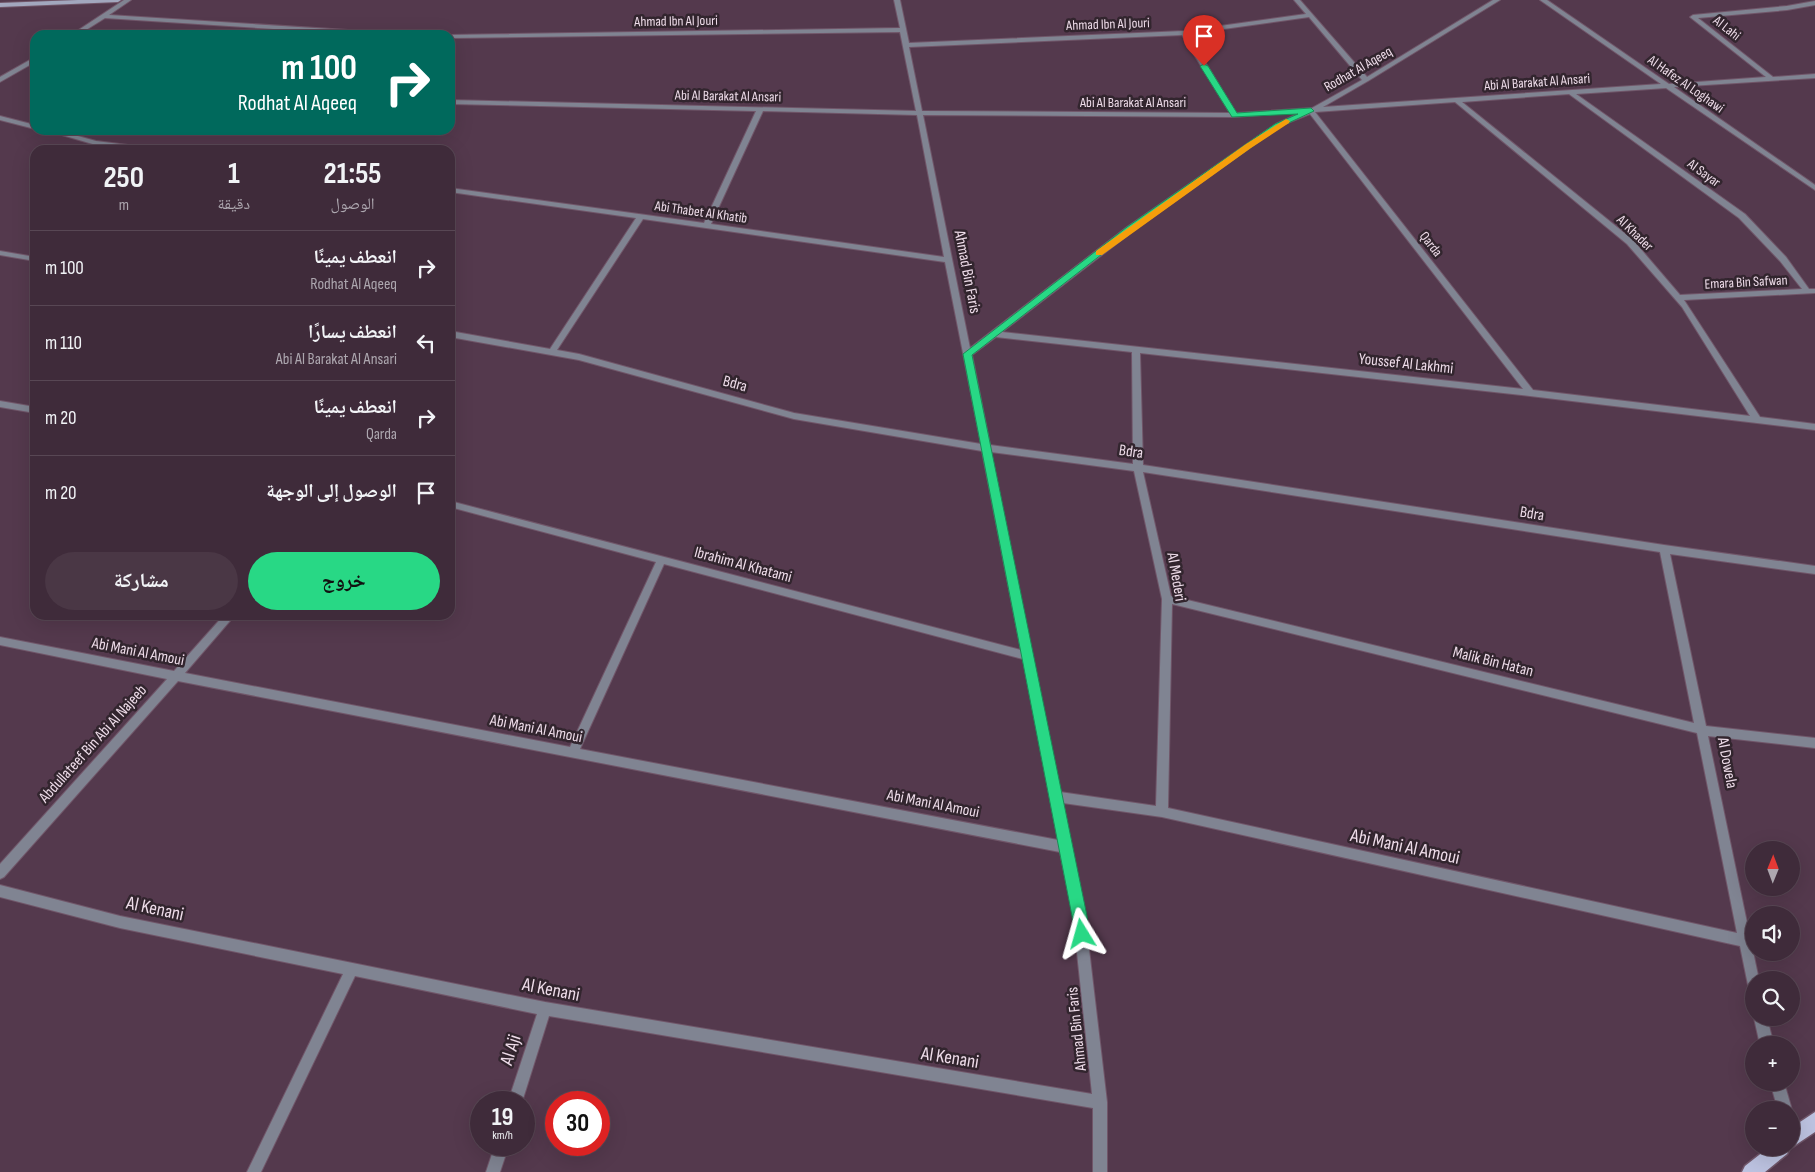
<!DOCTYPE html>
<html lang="ar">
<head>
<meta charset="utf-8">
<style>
	:root { --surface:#3f2b3a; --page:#4a3745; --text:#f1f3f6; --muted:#ada7af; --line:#584754; --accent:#28d885 }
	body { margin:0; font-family:"Sofia Sans Condensed","Noto Naskh Arabic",sans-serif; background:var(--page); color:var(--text); direction:rtl; height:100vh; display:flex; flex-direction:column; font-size:19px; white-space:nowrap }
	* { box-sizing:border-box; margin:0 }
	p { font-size:16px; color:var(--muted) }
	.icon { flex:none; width:28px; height:28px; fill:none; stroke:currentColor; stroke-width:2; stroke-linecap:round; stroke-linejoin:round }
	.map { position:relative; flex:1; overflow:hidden; direction:ltr }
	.drawer { position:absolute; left:30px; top:145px; width:425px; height:475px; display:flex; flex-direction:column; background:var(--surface); border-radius:15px; box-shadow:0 5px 20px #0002,0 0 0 1px var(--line); direction:rtl }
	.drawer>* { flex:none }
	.hud { position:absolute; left:30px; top:30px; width:425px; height:105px; border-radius:15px; box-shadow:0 5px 20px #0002,0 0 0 1px var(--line); direction:rtl; background:#00695c; color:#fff; overflow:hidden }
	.needle { width:32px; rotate:1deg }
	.tools { position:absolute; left:1745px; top:841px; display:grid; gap:10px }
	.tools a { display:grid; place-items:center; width:55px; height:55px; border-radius:50%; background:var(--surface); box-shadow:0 5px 20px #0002,0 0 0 1px var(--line); font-size:25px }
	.speed { position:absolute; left:470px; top:1091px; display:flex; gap:10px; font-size:25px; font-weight:700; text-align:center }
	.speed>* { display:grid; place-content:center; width:65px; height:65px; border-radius:50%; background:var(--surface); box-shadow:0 5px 20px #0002,0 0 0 1px var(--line); line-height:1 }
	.speed small { font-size:12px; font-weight:400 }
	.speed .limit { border:8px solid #d22; background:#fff; color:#111 }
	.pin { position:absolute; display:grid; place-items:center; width:42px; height:42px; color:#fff; margin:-51px -21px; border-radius:50% 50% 50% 0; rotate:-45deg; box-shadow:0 0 5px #0007 }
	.pin .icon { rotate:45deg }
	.me { position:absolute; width:55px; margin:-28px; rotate:352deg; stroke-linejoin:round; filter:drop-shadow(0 0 4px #0008) }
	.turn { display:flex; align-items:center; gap:18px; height:105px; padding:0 15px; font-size:22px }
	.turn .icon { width:65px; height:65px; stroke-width:2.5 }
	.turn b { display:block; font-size:35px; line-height:42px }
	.eta { display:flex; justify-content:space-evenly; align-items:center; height:85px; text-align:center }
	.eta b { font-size:30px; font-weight:700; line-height:35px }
	.primary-button { display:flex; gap:10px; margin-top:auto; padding:10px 15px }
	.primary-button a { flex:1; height:58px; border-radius:30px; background:var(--accent); color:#111; font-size:20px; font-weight:700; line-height:58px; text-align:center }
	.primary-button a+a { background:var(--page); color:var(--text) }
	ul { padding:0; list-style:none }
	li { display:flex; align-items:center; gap:15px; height:75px; padding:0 15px; border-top:1px solid var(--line) }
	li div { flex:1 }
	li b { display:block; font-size:19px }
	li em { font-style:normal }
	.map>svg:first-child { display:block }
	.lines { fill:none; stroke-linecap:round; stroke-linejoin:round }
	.street-casing { stroke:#705669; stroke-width:2 }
	.secondary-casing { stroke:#705669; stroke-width:2 }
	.primary-casing { stroke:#705669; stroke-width:3 }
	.street { fill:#808492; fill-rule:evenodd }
	.secondary { fill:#a2a7be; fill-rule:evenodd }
	.primary { fill:#bcc2e0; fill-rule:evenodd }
	.route { fill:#28d885; stroke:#1a8c56 }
	.slow { fill:#f59e0b }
	.labels { text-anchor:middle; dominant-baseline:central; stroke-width:5; stroke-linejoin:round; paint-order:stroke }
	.far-street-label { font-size:14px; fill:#eedce9; stroke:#32252e }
	.street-label { font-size:16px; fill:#eedce9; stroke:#32252e }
	.near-street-label { font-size:19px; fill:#eedce9; stroke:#32252e }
</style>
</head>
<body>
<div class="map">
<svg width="1815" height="1172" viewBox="0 0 1815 1172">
	<rect width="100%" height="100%" fill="#54394d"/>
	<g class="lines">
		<defs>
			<path id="street" d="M 124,0 L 131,0 L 109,15 L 395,33 L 398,35 L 368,35 L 105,18 L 78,35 L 71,35 Z
				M 894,0 L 900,0 L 909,43 L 1184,31 L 1306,14 L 1294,0 L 1300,0 L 1367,77 L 1493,0 L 1500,0 L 1368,81 L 1323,107 L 1661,84 L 1540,0 L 1547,0 L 1669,84 L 1766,77 L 1690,17 L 1693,15 L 1787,6 L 1815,1 L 1815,5 L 1787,10 L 1698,18 L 1773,77 L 1815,74 L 1815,78 L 1674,87 L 1815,185 L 1815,190 L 1666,88 L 1576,94 L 1745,214 L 1786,257 L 1809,289 L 1815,289 L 1815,293 L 1684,300 L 1760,417 L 1815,424 L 1815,430 L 1530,396 L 1140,353 L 1143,465 L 1664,545 L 1815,566 L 1815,574 L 1670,554 L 1706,726 L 1815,738 L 1815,748 L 1708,736 L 1759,980 L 1754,980 L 1754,991 L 1749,990 L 1748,985 L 1740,946 L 1162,817 L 1063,803 L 1085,915 L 1107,1102 L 1107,1172 L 1093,1172 L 1093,1108 L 549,1016 L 522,1102 L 508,1102 L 537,1014 L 355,976 L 261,1172 L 247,1172 L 343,974 L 120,928 L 0,897 L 0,885 L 120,916 L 545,1002 L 1092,1094 L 1073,915 L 1060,852 L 178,681 L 4,877 L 0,879 L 0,864 L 167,679 L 0,645 L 0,637 L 174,671 L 224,615 L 235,615 L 185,673 L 570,747 L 656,562 L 450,507 L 450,501 L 1021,650 L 982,451 L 794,419 L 579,360 L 450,337 L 450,331 L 550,349 L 636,218 L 450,192 L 450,188 L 704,223 L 756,111 L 450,104 L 450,100 L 916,111 L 900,32 L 450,38 L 450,35 L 448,35 L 900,28 ZM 1309,17 L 1362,80 L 1312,108 L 1236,113 L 1188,34 ZM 1182,35 L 1230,113 L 922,111 L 909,47 ZM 1569,94 L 1739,218 L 1780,261 L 1802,289 L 1680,295 L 1633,240 L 1462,102 ZM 1455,102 L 1627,244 L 1682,307 L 1750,416 L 1533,390 L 1315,112 ZM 763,111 L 917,115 L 944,257 L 711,224 ZM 1302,112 L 1276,124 L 1127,227 L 970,348 L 923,115 L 1234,117 ZM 1310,114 L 1523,389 L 1002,332 L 1133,231 L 1280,126 ZM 643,219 L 945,262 L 981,444 L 794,413 L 579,354 L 557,350 ZM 996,337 L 1132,352 L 1133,464 L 990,445 L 972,355 ZM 991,452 L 1134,471 L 1162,599 L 1156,806 L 1060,792 ZM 1143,472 L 1660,552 L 1694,723 L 1171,596 ZM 664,564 L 1023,659 L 1058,840 L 580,749 ZM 1172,604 L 1697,733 L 1737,933 L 1168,808 Z
				M 35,57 L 35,62 L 0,82 L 0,77 Z
				M 0,116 L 35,125 L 35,129 L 0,120 Z
				M 45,130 L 56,130 L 96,141 L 152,148 L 155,150 L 136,150 L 96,145 Z
				M 0,251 L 35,257 L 35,261 L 0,255 Z
				M 0,401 L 35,407 L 35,413 L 0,407 Z
				M 1754,1018 L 1767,1018 L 1774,1045 L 1760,1045 Z
				M 1770,1082 L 1784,1082 L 1792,1110 L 1791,1112 L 1791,1110 L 1778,1110 Z
				M 495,1145 L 509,1145 L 500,1172 L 486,1172 Z"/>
			<path id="secondary" d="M 78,0 L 121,0 L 118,2 L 0,7 L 0,3 Z"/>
			<path id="primary" d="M 1815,1112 L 1815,1132 L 1791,1148 L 1790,1148 L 1791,1128 Z
				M 1768,1148 L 1790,1148 L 1787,1154 L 1765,1172 L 1742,1172 L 1745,1166 Z"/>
		</defs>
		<use href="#street" class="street-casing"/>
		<use href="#secondary" class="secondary-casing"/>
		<use href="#primary" class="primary-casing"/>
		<use href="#street" class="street"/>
		<use href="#secondary" class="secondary"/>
		<use href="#primary" class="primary"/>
	</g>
	<path class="route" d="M 1204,64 L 1208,66 L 1237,113 L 1311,108 L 1314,111 L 1280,127 L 1133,230 L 972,355 L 1087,916 L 1089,934 L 1087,939 L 1082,941 L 1076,939 L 1072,916 L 963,354 L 1127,227 L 1275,124 L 1298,114 L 1232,117 L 1200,66 Z"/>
	<path class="slow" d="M 1286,119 L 1290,121 L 1289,123 L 1251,148 L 1102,255 L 1096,255 L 1096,251 L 1246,144 Z"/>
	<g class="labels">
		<g class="far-street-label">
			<text transform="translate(676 21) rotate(-1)">Ahmad Ibn Al Jouri</text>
			<text transform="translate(1108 24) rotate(-2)">Ahmad Ibn Al Jouri</text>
			<text transform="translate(1727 28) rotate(38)">Al Lahi</text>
			<text transform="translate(1358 69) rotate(-30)">Rodhat Al Aqeeq</text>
			<text transform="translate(1537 82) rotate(-4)">Abi Al Barakat Al Ansari</text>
			<text transform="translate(1686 84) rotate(35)">Al Hafez Al Loghawi</text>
			<text transform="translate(728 96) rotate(1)">Abi Al Barakat Al Ansari</text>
			<text x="1133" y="102">Abi Al Barakat Al Ansari</text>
			<text transform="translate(1704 173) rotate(36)">Al Sayar</text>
			<text transform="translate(701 212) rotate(8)">Abi Thabet Al Khatib</text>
			<text transform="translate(1635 233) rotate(44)">Al Khader</text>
			<text transform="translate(1431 244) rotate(52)">Qarda</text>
			<text transform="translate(1746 282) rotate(-3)">Emara Bin Safwan</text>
		</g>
		<g class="street-label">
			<text transform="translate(967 272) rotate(79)">Ahmad Bin Faris</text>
			<text transform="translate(1406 364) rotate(6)">Youssef Al Lakhmi</text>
			<text transform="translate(735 384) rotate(15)">Bdra</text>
			<text transform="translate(1131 452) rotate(8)">Bdra</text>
			<text transform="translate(1532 514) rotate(9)">Bdra</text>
			<text transform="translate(743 565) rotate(15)">Ibrahim Al Khatami</text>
			<text transform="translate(1176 577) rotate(80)">Al Mederi</text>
			<text transform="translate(138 652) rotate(11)">Abi Mani Al Amoui</text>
			<text transform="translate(1493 662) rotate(14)">Malik Bin Hatan</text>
			<text transform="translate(536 729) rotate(11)">Abi Mani Al Amoui</text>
			<text transform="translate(93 744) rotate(-48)">Abdullateef Bin Abi Al Najeeb</text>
			<text transform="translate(1727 763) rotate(79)">Al Dowela</text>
			<text transform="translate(933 804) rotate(11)">Abi Mani Al Amoui</text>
			<text transform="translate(1077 1029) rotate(-96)">Ahmad Bin Faris</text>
		</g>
		<g class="near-street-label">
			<text transform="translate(1405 847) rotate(12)">Abi Mani Al Amoui</text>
			<text transform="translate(155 909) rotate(12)">Al Kenani</text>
			<text transform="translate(551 990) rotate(11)">Al Kenani</text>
			<text transform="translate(511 1050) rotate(-72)">Al Aji</text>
			<text transform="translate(950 1058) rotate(9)">Al Kenani</text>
		</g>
	</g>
</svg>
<div class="tools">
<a><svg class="needle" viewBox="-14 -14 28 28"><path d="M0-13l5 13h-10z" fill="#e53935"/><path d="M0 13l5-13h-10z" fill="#ada7af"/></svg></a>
<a><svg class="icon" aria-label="sound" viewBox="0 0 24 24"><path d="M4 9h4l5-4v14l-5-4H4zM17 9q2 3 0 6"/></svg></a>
<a><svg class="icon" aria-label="search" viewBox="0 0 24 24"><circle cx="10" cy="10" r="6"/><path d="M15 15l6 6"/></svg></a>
<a>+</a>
<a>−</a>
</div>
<div class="speed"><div>19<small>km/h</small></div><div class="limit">30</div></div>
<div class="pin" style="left:1204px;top:66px;background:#d93025"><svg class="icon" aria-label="arrive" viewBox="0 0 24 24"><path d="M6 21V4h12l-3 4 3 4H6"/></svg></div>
<svg class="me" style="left:1082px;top:934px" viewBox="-20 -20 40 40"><path d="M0-17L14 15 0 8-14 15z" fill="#28d885" stroke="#fff" stroke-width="4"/></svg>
<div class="hud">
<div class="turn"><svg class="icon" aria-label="right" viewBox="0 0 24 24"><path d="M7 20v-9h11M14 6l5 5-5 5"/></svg><div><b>100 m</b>Rodhat Al Aqeeq</div></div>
</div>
<section class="drawer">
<div class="eta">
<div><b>21:55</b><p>الوصول</p></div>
<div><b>1</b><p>دقيقة</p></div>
<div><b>250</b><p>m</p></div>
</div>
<ul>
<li><svg class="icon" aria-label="right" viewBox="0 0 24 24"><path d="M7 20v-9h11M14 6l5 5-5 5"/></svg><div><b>انعطف يمينًا</b><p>Rodhat Al Aqeeq</p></div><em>100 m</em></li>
<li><svg class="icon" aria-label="left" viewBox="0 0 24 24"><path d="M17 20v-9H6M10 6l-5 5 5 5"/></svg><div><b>انعطف يسارًا</b><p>Abi Al Barakat Al Ansari</p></div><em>110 m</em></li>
<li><svg class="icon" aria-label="right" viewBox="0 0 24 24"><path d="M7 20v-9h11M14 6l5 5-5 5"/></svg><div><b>انعطف يمينًا</b><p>Qarda</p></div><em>20 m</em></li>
<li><svg class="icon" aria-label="arrive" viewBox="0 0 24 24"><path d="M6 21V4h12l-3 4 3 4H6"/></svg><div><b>الوصول إلى الوجهة</b></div><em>20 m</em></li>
</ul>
<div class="primary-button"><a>خروج</a><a>مشاركة</a></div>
</section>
</div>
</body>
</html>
